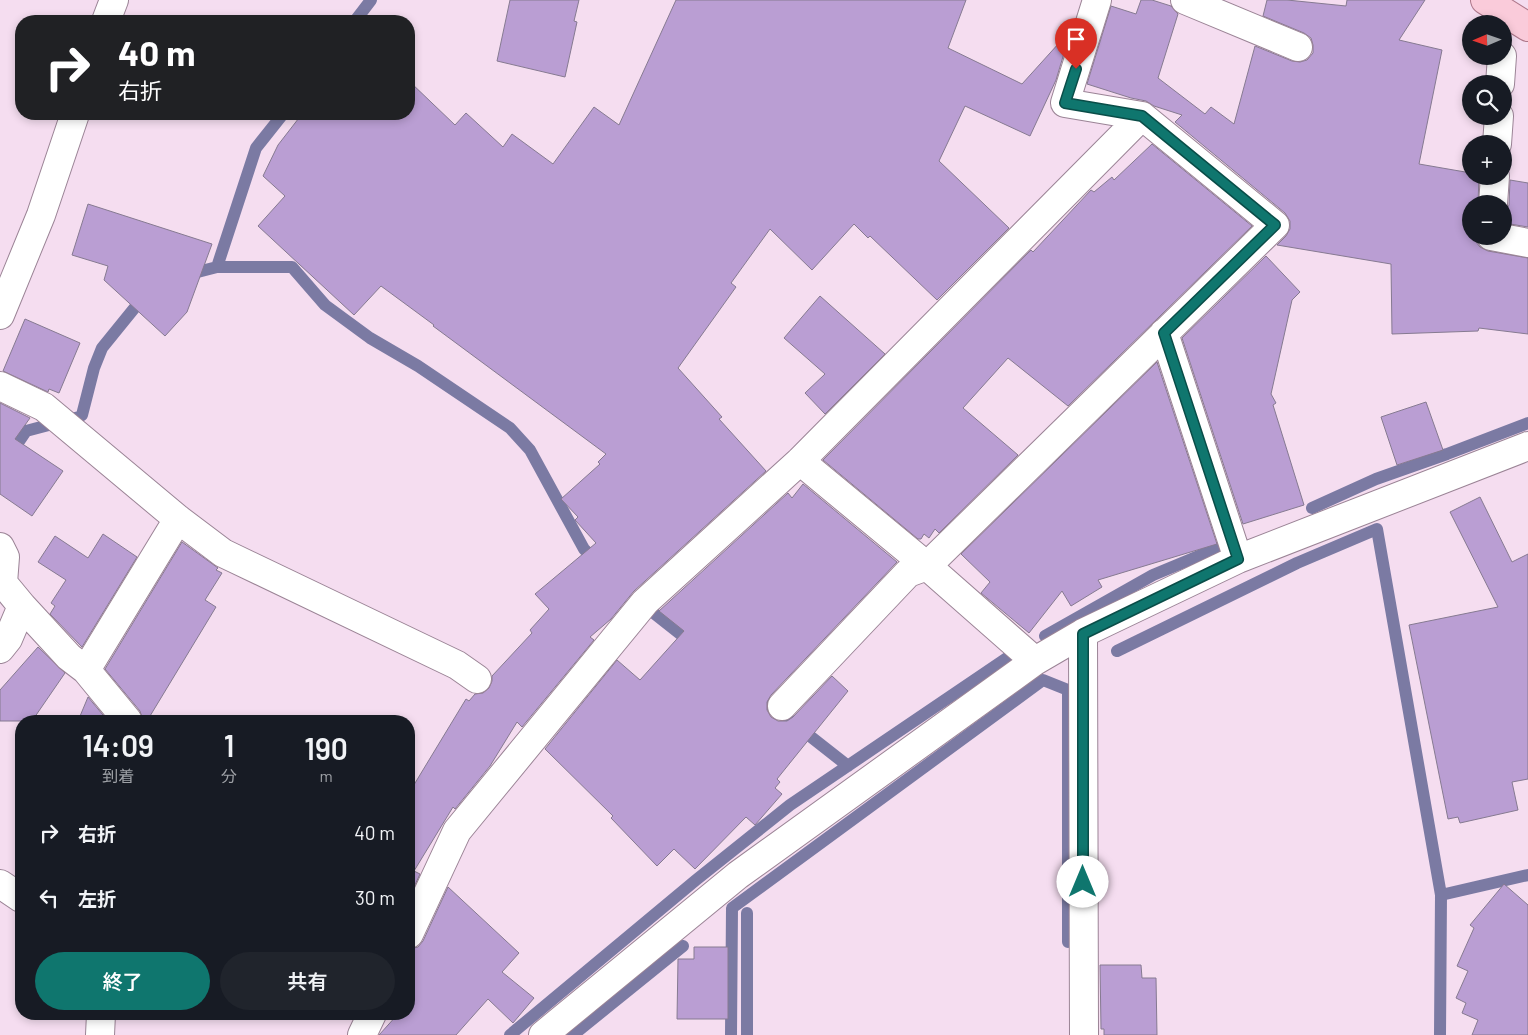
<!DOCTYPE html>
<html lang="ja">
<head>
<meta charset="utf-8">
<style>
	:root { --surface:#171b24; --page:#20242c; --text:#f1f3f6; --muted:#9ea1a6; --accent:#0f766e }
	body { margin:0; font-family:Barlow,"Noto Sans JP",sans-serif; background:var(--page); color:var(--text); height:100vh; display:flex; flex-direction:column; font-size:19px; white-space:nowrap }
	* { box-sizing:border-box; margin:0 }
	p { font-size:16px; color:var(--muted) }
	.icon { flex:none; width:28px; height:28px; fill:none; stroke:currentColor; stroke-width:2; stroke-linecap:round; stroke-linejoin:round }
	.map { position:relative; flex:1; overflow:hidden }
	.panel { position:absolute; left:15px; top:715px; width:400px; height:305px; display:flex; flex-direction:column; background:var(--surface); border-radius:20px; box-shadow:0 2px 8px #0003 }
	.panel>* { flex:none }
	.banner { position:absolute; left:15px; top:15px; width:400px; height:105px; border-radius:20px; box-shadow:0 2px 8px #0003; background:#202124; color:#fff; overflow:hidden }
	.needle { width:32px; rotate:268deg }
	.buttons { position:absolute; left:1462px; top:15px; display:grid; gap:10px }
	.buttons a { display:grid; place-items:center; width:50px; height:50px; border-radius:50%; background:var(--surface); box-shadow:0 2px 8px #0003; font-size:25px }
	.pin { position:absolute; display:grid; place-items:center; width:42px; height:42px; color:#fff; margin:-51px -21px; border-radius:50% 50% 50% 0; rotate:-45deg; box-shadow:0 0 5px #0007 }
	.pin .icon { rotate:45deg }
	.me { position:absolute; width:55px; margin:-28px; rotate:0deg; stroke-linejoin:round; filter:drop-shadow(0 0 4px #0008) }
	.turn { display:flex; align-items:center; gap:18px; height:105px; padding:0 20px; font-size:22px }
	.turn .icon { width:65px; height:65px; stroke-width:2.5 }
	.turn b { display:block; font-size:35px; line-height:42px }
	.eta { display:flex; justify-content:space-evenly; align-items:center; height:85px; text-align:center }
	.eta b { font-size:30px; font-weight:600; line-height:35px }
	.action { display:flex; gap:10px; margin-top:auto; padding:10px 20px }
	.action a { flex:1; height:58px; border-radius:30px; background:var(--accent); color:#fff; font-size:20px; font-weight:600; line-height:58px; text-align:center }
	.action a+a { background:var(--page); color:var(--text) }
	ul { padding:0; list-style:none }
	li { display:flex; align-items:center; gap:15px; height:65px; padding:0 20px }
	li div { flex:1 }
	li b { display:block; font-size:19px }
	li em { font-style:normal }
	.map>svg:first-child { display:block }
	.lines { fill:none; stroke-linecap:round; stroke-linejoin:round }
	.stream { stroke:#7b7aa3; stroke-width:12 }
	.building { fill:#ba9ed3; stroke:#867a91 }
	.minor-casing { stroke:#9b8496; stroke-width:30 }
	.major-casing { stroke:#ad778a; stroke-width:30 }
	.minor { stroke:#fff; stroke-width:28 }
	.major { stroke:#facbda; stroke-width:28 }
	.route-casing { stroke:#0a4d48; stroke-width:12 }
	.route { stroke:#0f766e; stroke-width:9 }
</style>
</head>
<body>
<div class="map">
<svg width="1528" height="1035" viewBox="0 0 1528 1035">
	<rect width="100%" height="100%" fill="#f5ddf0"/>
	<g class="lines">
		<path class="stream" d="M 355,21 L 371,0
			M 217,267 L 292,267 L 325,305 L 370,338 L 418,366 L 510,428 L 530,450 L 584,549 L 598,563
			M 186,275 L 217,267 L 256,148 L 283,114
			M 0,469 L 26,431 L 79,417 L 82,415 L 94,368 L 102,348 L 145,295
			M 1312,508 L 1376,479 L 1447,454 L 1528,423
			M 655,614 L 693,644
			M 1045,636 L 1153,575 L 1218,548
			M 1117,651 L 1297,563 L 1377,529 L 1441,895 L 1440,1035
			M 754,692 L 848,766
			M 1441,895 L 1528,875
			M 510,1035 L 696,880 L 790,805 L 1010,656
			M 573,1035 L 683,946
			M 731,1035 L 732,908 L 1043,680 L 1068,690 L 1068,942
			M 747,1035 L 747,913"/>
	</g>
	<path class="building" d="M 510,0 L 579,0 L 574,21 L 577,22 L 565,77 L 497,61 Z
		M 676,0 L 966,0 L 948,48 L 1022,84 L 1069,32 L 1070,33 L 1056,80 L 1030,136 L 965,106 L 939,161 L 1009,228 L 937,300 L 870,236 L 868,238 L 854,224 L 812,270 L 770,229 L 731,283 L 736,287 L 678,368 L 722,417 L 719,419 L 766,471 L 634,591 L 611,619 L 590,637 L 594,640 L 522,727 L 517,722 L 490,766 L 455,809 L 453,807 L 414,871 L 420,874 L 409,898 L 409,793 L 466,699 L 469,701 L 475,694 L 483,693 L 489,688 L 492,681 L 492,676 L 532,633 L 530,630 L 549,609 L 535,594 L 596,543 L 575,520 L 578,517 L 561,499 L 600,464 L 598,462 L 606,454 L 433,326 L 434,325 L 381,286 L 354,315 L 258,226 L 285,196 L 263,176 L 278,145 L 302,114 L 409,114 L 409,81 L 455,125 L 466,113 L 503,147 L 512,134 L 553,164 L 594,107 L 619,125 Z
		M 1141,0 L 1152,0 L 1171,6 L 1178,14 L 1158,78 L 1205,114 L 1211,107 L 1234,124 L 1255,46 L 1292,61 L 1300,62 L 1307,60 L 1313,53 L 1313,45 L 1311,38 L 1304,33 L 1263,16 L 1267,0 L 1287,0 L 1346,6 L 1347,0 L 1425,0 L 1399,40 L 1442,50 L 1419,164 L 1471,173 L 1471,176 L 1479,176 L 1478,204 L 1471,204 L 1471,236 L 1476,236 L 1476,242 L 1480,247 L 1488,251 L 1528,258 L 1528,334 L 1479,328 L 1478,331 L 1392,334 L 1391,264 L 1277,245 L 1286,236 L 1290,229 L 1290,221 L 1285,213 L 1175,122 L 1182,115 L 1154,106 L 1146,101 L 1131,98 L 1087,84 L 1111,6 L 1136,14 Z
		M 1152,144 L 1252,226 L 1068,406 L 1008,358 L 963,408 L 1018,455 L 939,533 L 935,529 L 929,538 L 924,534 L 921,539 L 918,539 L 823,460 L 1031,250 L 1033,252 L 1091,190 L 1094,192 L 1112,177 L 1114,180 Z
		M 1510,180 L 1528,183 L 1528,227 L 1504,223 L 1504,215 L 1509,205 Z
		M 88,204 L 212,244 L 187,312 L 165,336 L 104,280 L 108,266 L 72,255 Z
		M 1266,256 L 1300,292 L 1292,300 L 1271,394 L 1276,403 L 1273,405 L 1304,505 L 1243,524 L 1182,338 Z
		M 820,296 L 885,354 L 825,414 L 805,393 L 825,374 L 784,338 Z
		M 25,319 L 80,343 L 59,393 L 49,389 L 48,392 L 3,371 Z
		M 1157,362 L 1217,544 L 1098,580 L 1102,587 L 1071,606 L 1062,591 L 1029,633 L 981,593 L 990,582 L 961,554 Z
		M 1426,402 L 1443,450 L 1397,465 L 1381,417 Z
		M 0,403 L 30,418 L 15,439 L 63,471 L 32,516 L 0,494 Z
		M 803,484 L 897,562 L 771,695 L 767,702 L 767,710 L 771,717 L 778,721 L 787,721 L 793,717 L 832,676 L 848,691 L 777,779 L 780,782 L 775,788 L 782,794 L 755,825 L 746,817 L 695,869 L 674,849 L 657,866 L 611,818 L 613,816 L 545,749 L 617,660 L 640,680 L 684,631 L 659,611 L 788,493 L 792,498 Z
		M 1480,497 L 1512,562 L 1528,554 L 1528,779 L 1512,782 L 1518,810 L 1460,823 L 1458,817 L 1448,819 L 1409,625 L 1498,607 L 1450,512 Z
		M 103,534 L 137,557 L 82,647 L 50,614 L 55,606 L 51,603 L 66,580 L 38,562 L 55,536 L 88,558 Z
		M 182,542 L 218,568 L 216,570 L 222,573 L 205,600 L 216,607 L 147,721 L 143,721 L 140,711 L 105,669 Z
		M 38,647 L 65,673 L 32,721 L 0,721 L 0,690 Z
		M 88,697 L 108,721 L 78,721 Z
		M 1504,884 L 1528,905 L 1528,1035 L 1472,1035 L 1478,1020 L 1462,1013 L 1466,1003 L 1456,998 L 1468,971 L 1457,966 L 1474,928 L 1470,925 Z
		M 448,887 L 519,953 L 502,972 L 534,998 L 513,1023 L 488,999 L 456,1035 L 379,1035 L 398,1014 L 409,1014 L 409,949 L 418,947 L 423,941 Z
		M 694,947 L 728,947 L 728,1019 L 677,1019 L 678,959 L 694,959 Z
		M 1100,965 L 1141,965 L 1142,978 L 1156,978 L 1157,1035 L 1104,1035 L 1104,1029 L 1101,1029 Z"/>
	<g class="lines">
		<defs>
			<path id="minor" d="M 1185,0 L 1298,47
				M 106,21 L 114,0
				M 1500,84 L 1502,56
				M 1497,144 L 1499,116
				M 1493,204 L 1495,176
				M 1491,236 L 1528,243
				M 0,315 L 41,215 L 75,114
				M 1164,333 L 1238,559
				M 0,386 L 44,407 L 178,519 L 223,553 L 457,665 L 477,679
				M 800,461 L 927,566 L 1035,661
				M 0,547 L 5,557 L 3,583 L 22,606 L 8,639 L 0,649
				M 22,606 L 69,657 L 86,670 L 128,721
				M 1083,633 L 1084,1035
				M 86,670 L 178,519
				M 782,706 L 908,573 L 927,566 L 1275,225 L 1142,116 L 1065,103 L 1097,0
				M 0,884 L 21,898
				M 409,934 L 457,831 L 645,602 L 800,461 L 1142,116
				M 100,1035 L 101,1014
				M 362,1035 L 372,1014
				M 543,1035 L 738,875 L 1035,661 L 1083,633 L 1238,559 L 1528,446"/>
			<path id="major" d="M 1485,0 L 1528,27"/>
		</defs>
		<use href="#minor" class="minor-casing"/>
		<use href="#major" class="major-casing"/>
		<use href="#minor" class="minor"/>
		<use href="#major" class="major"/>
	</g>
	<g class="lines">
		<defs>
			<path id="route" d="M 1076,69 L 1065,103 L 1142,116 L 1275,225 L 1164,333 L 1238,559 L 1083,634 L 1083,882"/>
		</defs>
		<use href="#route" class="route-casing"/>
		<use href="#route" class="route"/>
	</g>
</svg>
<div class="buttons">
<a><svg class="needle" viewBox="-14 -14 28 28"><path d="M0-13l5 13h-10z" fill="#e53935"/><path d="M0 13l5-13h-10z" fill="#9ea1a6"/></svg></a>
<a><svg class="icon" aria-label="search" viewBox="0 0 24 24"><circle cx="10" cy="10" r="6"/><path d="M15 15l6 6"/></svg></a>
<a>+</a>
<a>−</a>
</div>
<div class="pin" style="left:1076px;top:69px;background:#d93025"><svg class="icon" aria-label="arrive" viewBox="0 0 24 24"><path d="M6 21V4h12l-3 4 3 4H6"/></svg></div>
<svg class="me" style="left:1083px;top:882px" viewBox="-20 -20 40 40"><circle r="19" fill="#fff"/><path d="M0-13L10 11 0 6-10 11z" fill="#0f766e"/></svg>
<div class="banner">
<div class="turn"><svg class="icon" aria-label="right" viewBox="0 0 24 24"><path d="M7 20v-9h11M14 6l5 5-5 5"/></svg><div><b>40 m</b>右折</div></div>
</div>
<section class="panel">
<div class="eta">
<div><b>14:09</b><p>到着</p></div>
<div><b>1</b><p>分</p></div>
<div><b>190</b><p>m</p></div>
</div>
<ul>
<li><svg class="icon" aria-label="right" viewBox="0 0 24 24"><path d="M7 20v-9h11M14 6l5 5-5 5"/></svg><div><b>右折</b></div><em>40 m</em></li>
<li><svg class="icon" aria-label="left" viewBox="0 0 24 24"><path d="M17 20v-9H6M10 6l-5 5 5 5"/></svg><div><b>左折</b></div><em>30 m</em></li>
</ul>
<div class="action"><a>終了</a><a>共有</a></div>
</section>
</div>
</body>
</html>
